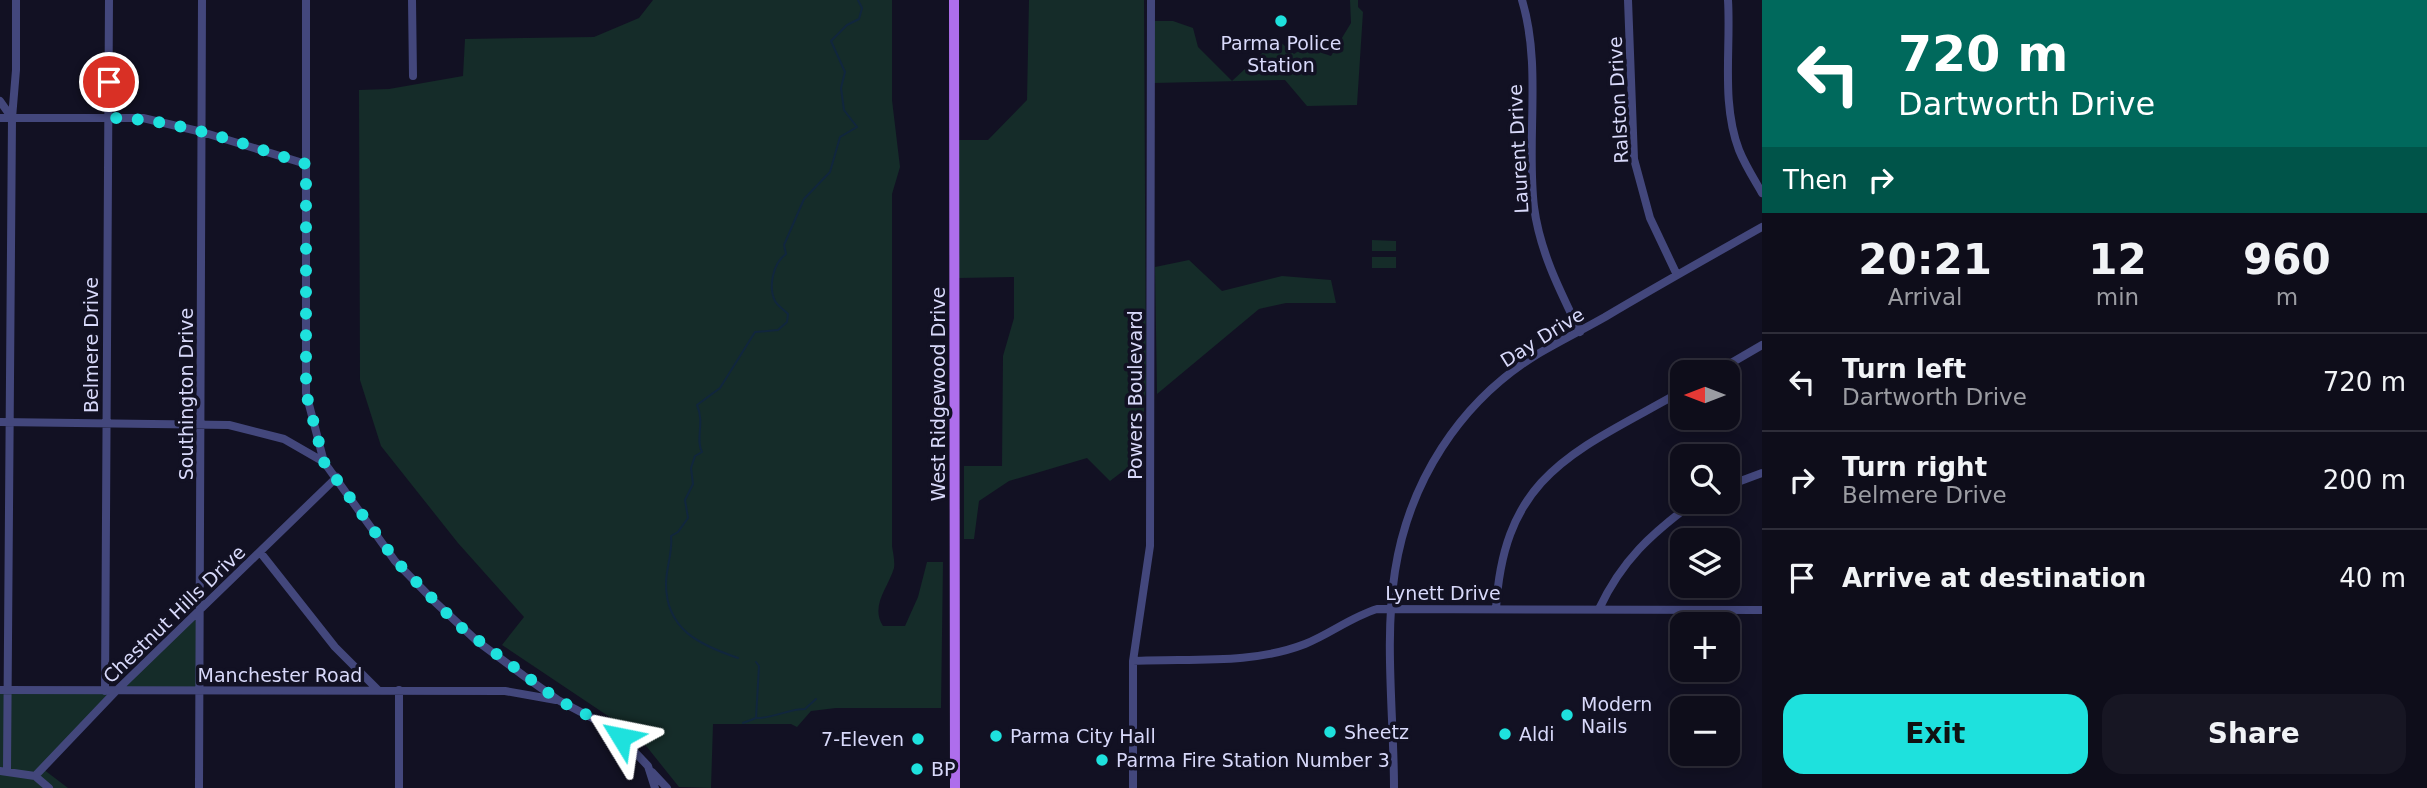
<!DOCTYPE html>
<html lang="en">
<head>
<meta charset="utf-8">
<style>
	:root { --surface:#0e0d1a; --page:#171623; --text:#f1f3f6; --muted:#9b9ca2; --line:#2e2d39; --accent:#1ee1dd }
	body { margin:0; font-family:"DejaVu Sans",sans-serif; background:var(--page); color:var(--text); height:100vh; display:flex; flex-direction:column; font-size:26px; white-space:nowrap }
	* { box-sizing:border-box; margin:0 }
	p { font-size:23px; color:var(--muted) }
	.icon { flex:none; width:38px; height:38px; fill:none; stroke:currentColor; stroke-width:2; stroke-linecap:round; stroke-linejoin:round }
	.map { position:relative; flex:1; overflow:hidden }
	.drawer { display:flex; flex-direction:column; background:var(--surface); width:665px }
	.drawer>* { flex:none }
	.top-card { background:#00695c; color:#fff; overflow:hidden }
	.needle { width:46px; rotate:270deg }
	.buttons { position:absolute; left:1670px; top:360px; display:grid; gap:14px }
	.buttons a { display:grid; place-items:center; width:70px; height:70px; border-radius:14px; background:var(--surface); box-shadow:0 4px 18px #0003,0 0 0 2px var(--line); font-size:35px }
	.pin { position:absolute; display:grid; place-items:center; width:60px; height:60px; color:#fff; margin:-30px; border:4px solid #fff; border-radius:50%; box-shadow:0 2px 7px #0007 }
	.me { position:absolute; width:77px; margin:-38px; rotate:305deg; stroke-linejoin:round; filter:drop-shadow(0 0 5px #0008) }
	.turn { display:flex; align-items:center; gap:24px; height:147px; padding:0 21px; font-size:32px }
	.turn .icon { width:91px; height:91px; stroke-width:2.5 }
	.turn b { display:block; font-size:49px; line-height:60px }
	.then { display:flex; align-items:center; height:66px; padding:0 21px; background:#0003; gap:14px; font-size:26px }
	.eta { display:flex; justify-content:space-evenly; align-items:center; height:119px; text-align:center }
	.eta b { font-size:42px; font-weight:800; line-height:49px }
	.primary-button { display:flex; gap:14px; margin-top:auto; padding:14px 21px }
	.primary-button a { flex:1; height:80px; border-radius:21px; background:var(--accent); color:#111; font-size:28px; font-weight:800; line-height:80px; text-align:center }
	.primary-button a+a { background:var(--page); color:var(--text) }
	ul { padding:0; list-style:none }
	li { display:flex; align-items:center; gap:21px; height:98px; padding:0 21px; border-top:2px solid var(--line) }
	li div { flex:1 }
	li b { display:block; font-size:26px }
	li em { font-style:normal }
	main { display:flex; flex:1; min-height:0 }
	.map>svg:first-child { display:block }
	.green { fill:#152c29 }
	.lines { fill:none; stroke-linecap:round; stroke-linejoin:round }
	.stream { stroke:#11263d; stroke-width:2 }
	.minor { stroke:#43477c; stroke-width:8 }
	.major { stroke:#ae6eec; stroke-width:10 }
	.route { stroke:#1ee1dd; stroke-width:12; stroke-dasharray:0 21.6 }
	.poi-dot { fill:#1ee1dd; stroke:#121123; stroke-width:2.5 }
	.labels { text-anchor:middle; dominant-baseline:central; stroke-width:7; stroke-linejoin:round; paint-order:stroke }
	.poi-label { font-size:19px; fill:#d8d9fa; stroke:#121123; text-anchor:start }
	.street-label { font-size:19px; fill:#d8d9fa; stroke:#121123 }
</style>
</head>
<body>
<main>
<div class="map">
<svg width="1762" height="788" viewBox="0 0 1762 788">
	<rect width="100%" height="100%" fill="#121123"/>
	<path class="green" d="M 653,0 L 892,0 L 892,100 L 900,167 L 892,194 L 892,546 C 893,553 895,561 894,568 C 888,588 870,606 883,626 L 905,626 L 918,597 L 927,562 L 943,562 L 941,708 L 836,708 L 811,711 L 797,727 L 791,724 L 713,724 L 711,788 L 679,787 L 647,747 L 626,728 L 502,645 L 524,617 L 458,543 L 381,446 L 360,380 L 359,90 L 389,89 L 463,76 L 465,39 L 594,37 L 639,18 Z
		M 1029,0 L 1144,0 L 1146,387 L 1140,458 L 1110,481 L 1087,458 L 1009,481 L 979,501 L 974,539 L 964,539 L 964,466 L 1002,466 L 1003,356 L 1014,318 L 1014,277 L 959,278 L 959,140 L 988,140 L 1027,100 Z
		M 1350,0 L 1358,0 L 1358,7 L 1363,12 L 1357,105 L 1307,106 L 1285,80 L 1154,83 L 1153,21 L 1173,21 L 1193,28 L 1198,47 L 1232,81 L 1277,39 L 1294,54 L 1305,47 L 1331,56 L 1351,23 Z
		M 1372,240 L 1396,241 L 1396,251 L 1372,251 Z
		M 1372,257 L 1396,257 L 1396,268 L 1372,268 Z
		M 1189,260 L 1222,291 L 1282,276 L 1331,280 L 1336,303 L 1286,303 L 1259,309 L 1157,394 L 1155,267 Z
		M 201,612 L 199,691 L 116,691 L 43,769 L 68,788 L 0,788 L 0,690 L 116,691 Z"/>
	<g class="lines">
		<path class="stream" d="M 738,658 C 700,645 666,630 666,584 C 666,567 673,552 671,536 L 678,532 L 688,518 L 685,500 L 693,484 L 691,468 L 695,456 L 702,452 C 695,439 705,423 697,405 L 720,388 L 755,332 L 778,330 L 787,322 L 788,314 C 784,310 778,306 775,301 C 768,287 773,263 786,254 L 784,245 L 804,199 L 830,172 L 840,137 L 857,127 L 844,110 L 841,88 L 845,72 L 831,41 L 847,25 L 859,19 L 862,8 L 858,0
			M 757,718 C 775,718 788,709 805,709 L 816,699
			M 743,723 L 756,718 L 759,666 L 756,662"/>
		<path class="minor" d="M 306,0 L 306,393 L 324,462 L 395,561 L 435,602 L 477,641 L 524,676 L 558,700 L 613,729 L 648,766 L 655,788
			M 412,0 L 413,76
			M 1522,0 C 1542,66 1526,139 1534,207 C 1540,252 1560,291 1580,332
			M 1628,0 L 1634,159 L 1650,218 L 1677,275
			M 1728,0 C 1731,49 1721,103 1739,150 C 1745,165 1754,179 1762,193
			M 0,101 L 12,118 L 7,770
			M 0,118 L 143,118 L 202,132 L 306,164
			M 12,118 L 16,70 L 16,0
			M 1714,373 L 1762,345
			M 0,422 L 229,425 L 284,439 L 324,462
			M 1727,486 L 1762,473
			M 260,552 L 335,647 L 378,690
			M 1496,609 C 1504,472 1577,451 1682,391
			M 1599,609 C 1622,560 1651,534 1694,502
			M 1133,661 C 1189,658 1251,665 1305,644 C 1330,634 1351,617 1377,609 L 1762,610
			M 0,690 L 505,691 L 556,700
			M 399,690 L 399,788
			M 105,691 L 109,0
			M 0,771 L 35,776 L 49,788
			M 652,772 L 667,788
			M 35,776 L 116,691 L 337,477
			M 199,788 L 202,0
			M 1133,788 L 1133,661 L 1150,546 L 1151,0
			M 1394,788 C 1394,717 1384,641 1395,571 C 1409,482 1459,403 1536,355 C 1558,342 1582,330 1605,317 C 1657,286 1709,257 1762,227"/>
		<path class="major" d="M 954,0 L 955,788"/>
	</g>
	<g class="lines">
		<path class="route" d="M 109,82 L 109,118 C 177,118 242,144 306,164 L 306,393 L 324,462 L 396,561 L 458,625 L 558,700 L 601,722 L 621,737"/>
	</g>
	<g class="poi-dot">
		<circle cx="1281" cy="21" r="7"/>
		<circle cx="1567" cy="715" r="7"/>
		<circle cx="1330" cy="732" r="7"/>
		<circle cx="1505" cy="734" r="7"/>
		<circle cx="996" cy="736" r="7"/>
		<circle cx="918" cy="739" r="7"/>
		<circle cx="1102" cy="760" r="7"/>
		<circle cx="917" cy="769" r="7"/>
	</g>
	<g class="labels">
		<g class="poi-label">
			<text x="1281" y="43" text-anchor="middle">Parma Police<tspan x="1281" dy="22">Station</tspan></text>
			<text x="1581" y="704">Modern<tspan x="1581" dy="22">Nails</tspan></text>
			<text x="1344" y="732">Sheetz</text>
			<text x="1519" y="734">Aldi</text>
			<text x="1010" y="736">Parma City Hall</text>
			<text x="904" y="739" text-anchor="end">7-Eleven</text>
			<text x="1116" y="760">Parma Fire Station Number 3</text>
			<text x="931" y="769">BP</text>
		</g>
		<g class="street-label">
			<text transform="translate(1618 100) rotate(-93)">Ralston Drive</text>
			<text transform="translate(1518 149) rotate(-93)">Laurent Drive</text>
			<text transform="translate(1542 337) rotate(-32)">Day Drive</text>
			<text transform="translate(91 345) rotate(-90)">Belmere Drive</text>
			<text transform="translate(186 394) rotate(-90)">Southington Drive</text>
			<text transform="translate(938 394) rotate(-90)">West Ridgewood Drive</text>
			<text transform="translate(1135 395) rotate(-90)">Powers Boulevard</text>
			<text x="1443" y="593">Lynett Drive</text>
			<text transform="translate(174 614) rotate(-44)">Chestnut Hills Drive</text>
			<text x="280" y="675">Manchester Road</text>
		</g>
	</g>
</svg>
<div class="buttons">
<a><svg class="needle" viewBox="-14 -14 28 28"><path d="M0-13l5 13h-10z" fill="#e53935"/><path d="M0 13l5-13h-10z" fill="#9b9ca2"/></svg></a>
<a><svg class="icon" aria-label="search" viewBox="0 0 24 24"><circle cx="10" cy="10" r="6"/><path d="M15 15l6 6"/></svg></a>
<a><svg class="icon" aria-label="layers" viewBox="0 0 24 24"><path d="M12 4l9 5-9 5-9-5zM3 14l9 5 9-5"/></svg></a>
<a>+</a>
<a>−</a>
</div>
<div class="pin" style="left:109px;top:82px;background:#d93025"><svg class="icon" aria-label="arrive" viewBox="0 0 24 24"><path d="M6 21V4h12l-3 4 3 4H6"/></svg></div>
<svg class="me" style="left:621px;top:737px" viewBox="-20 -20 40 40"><path d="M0-17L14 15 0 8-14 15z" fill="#1ee1dd" stroke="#fff" stroke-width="4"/></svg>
</div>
<section class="drawer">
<div class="top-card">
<div class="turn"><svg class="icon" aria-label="left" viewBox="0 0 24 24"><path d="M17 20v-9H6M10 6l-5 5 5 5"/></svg><div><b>720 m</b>Dartworth Drive</div></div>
<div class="then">Then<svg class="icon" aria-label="right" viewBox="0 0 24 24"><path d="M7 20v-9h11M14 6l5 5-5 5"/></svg></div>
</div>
<div class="eta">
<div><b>20:21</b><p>Arrival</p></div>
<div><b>12</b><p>min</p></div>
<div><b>960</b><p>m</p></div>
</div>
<ul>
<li><svg class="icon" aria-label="left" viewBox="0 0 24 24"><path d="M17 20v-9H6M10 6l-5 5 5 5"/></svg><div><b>Turn left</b><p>Dartworth Drive</p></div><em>720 m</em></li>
<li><svg class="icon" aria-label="right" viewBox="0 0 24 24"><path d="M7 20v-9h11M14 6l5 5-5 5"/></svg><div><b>Turn right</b><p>Belmere Drive</p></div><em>200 m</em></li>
<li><svg class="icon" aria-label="arrive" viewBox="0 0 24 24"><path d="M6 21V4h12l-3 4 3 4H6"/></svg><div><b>Arrive at destination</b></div><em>40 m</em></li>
</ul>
<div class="primary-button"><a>Exit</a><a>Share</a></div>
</section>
</main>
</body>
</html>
